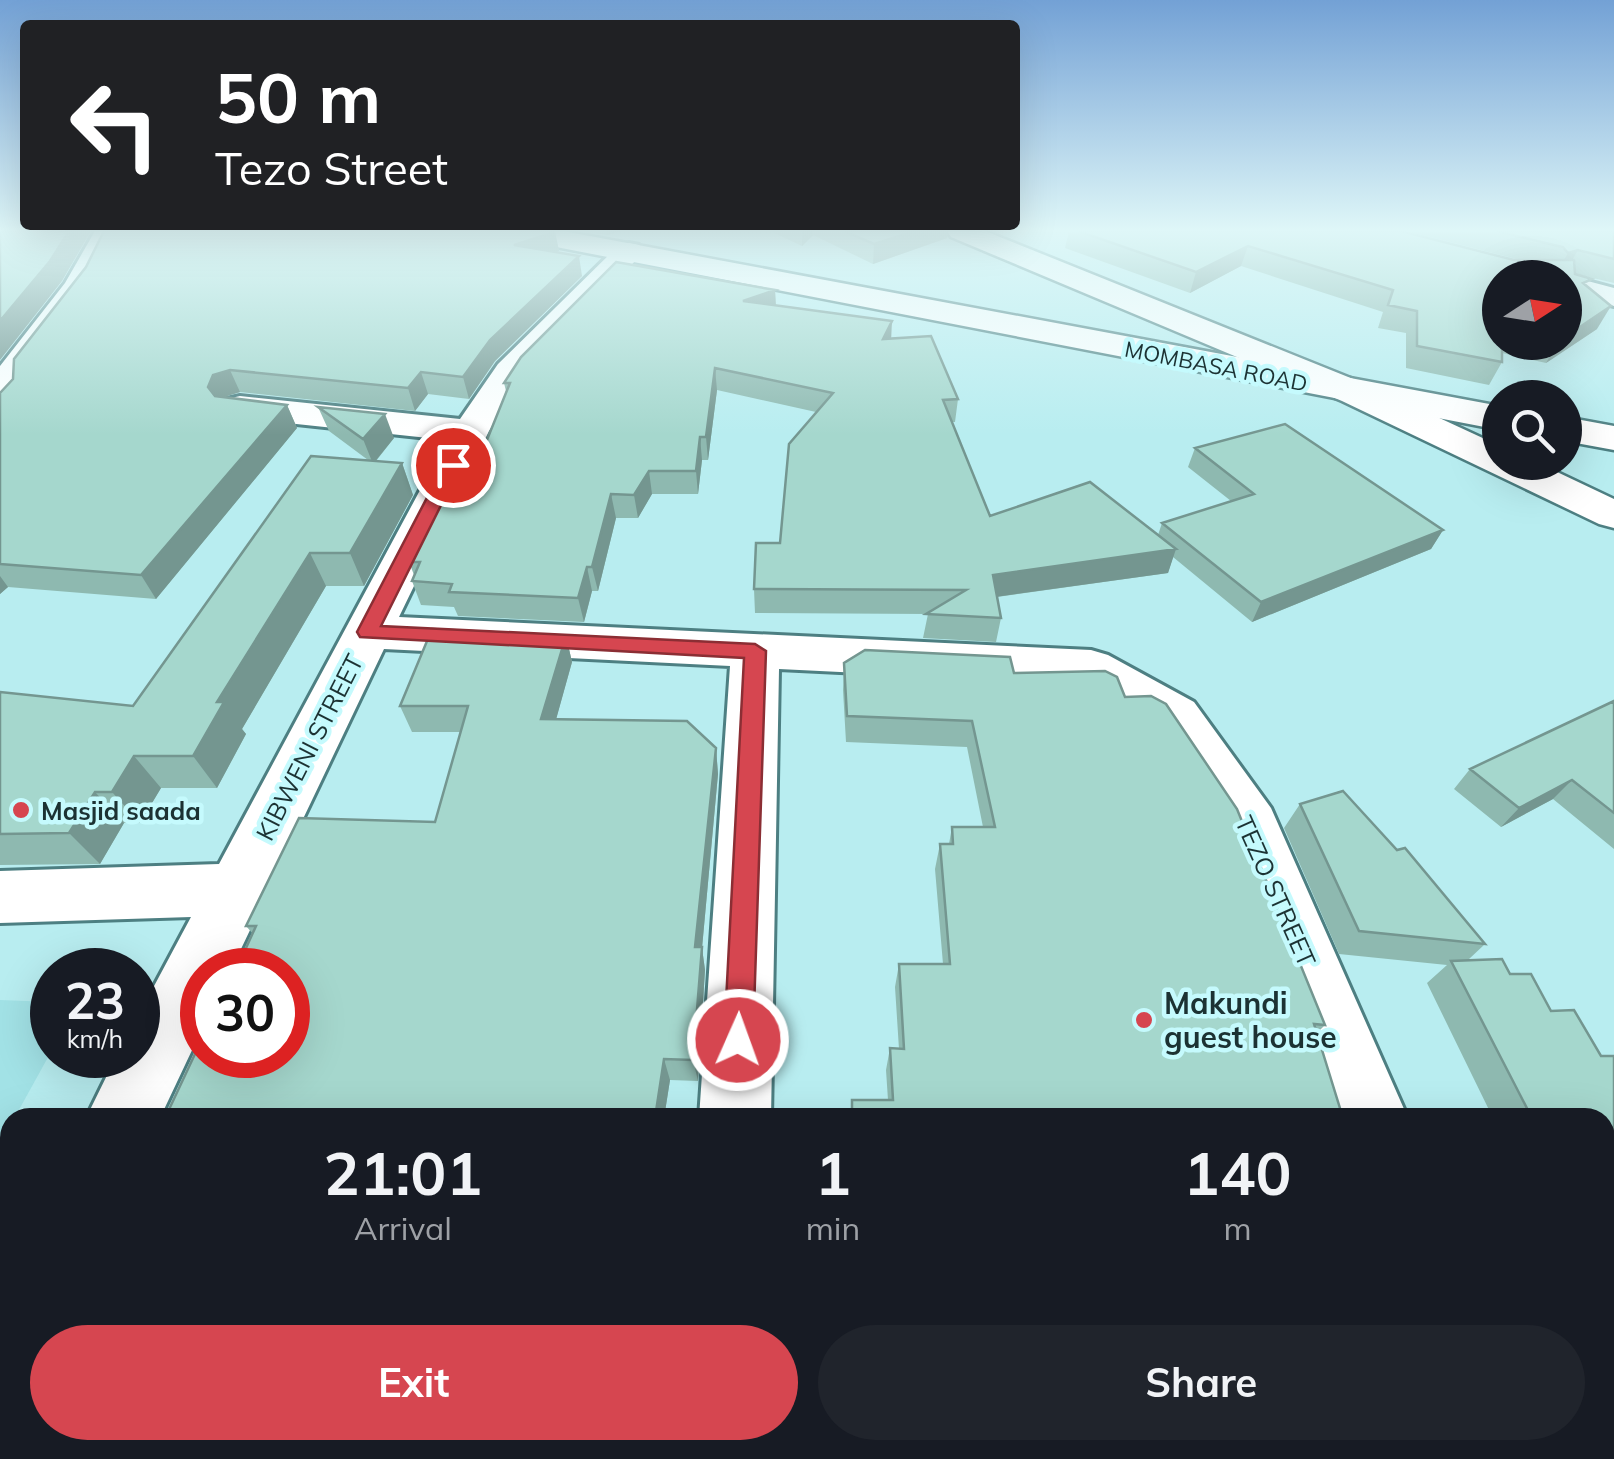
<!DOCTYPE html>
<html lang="en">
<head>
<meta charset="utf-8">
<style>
	:root { --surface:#171b24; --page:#20242c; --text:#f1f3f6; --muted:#9ea1a6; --accent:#d64650 }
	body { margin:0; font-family:Mulish,sans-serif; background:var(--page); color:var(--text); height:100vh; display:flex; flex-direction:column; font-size:38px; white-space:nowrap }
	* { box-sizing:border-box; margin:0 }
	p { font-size:32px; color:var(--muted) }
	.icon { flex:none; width:55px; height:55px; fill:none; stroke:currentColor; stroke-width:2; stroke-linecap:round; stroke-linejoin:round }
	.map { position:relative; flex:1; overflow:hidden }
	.drawer { position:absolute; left:0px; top:1108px; width:1615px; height:352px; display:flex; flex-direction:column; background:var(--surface); border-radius:30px 30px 0 0; box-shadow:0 10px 40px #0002 }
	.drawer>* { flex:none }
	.top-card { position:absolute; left:20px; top:20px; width:1000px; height:210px; border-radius:10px; box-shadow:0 10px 40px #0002; background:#202124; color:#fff; overflow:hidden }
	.needle { width:65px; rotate:78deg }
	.controls { position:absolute; left:1482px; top:260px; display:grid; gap:20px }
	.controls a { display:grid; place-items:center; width:100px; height:100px; border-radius:50%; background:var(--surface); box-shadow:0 10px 40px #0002; font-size:50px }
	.speed { position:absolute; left:30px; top:948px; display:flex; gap:20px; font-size:50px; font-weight:700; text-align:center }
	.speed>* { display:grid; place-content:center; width:130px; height:130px; border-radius:50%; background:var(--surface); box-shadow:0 10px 40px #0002; line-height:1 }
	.speed small { font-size:25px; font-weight:400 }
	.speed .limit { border:15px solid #d22; background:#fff; color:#111 }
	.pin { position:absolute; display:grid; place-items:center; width:85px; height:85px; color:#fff; margin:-42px; border:5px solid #fff; border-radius:50%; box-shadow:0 2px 10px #0007 }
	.me { position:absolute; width:110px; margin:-55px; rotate:2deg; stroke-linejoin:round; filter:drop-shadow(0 0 8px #0008) }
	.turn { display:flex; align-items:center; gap:35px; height:210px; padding:0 30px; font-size:45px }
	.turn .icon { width:130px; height:130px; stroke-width:2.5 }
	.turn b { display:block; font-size:70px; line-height:85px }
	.eta { display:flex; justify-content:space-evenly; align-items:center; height:170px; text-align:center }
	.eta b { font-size:60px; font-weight:700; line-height:70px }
	.cta { display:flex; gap:20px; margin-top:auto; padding:20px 30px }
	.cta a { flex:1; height:115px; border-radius:60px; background:var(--accent); color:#fff; font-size:40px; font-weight:700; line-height:115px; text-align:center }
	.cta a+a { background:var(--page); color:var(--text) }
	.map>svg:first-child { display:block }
	.built { fill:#a2e2e6 }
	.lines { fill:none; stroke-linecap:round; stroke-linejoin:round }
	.minor-casing { stroke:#4d7f82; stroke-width:6 }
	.tertiary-casing { stroke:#4d7f82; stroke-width:5 }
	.trunk-casing { stroke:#4d7f82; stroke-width:5 }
	.minor { fill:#fff; fill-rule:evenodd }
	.tertiary { fill:#fff; fill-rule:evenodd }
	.trunk { fill:#fff; fill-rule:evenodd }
	.wall { fill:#8eb9b0; fill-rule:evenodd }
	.shaded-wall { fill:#749690 }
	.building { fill:#a5d7cd; stroke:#749690; stroke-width:2.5 }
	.route { fill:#d64650; stroke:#8b2e34; stroke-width:2.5 }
	.poi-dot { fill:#d64650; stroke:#c5fafd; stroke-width:4 }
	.labels { text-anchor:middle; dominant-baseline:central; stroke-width:9; stroke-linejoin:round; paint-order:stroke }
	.far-street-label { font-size:22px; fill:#1c3233; stroke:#c5fafd }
	.street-label { font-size:25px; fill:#1c3233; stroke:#c5fafd }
	.poi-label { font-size:25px; font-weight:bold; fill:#1c3233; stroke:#c5fafd; text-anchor:start }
	.near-poi-label { font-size:30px; font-weight:bold; fill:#1c3233; stroke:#c5fafd; text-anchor:start }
</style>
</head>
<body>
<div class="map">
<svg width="1614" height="1459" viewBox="0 0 1614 1459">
	<rect width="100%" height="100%" fill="#b8edf0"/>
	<path class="built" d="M 0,1000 L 52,1002 L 52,1050 L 15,1117 L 10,1118 L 10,1127 L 0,1146 Z"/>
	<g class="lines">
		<defs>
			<path id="minor" d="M 95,231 L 122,231 L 94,286 L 24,380 L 25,399 L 13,413 L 0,416 L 0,366 L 65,283 Z
				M 629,243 L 639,245 L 643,251 L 639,257 L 523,377 L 489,431 L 399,617 L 1091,650 L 1108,655 L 1194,702 L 1271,808 L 1408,1118 L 1336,1118 L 1226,833 L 1158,728 L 1081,684 L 779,669 L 771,1118 L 699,1118 L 730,666 L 384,649 L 231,970 L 202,970 L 202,1029 L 160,1118 L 86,1118 L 117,1055 L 138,1055 L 138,1016 L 191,917 L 0,923 L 0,871 L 219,864 L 447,440 L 240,418 L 227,415 L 222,407 L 227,399 L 240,396 L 460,419 L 498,364 L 619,245 Z
				M 1565,275 L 1614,288 L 1614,306 L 1565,293 L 1565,278 L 1555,278 Z
				M 10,1296 L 10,1396 L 0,1400 L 0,1300 Z
				M 677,1450 L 765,1450 L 765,1459 L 675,1459 Z
				M 1466,1450 L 1554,1450 L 1558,1459 L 1468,1459 Z"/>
			<path id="tertiary" d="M 947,231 L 985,231 L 1368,385 L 1500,446 L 1500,462 L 1536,462 L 1614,499 L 1614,528 L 1599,524 L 1342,401 L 951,237 Z"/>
			<path id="trunk" d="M 506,231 L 563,231 L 1500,406 L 1500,430 L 520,240 L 510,237 Z
				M 1565,417 L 1614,426 L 1614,450 L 1565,441 Z"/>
		</defs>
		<use href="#minor" class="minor-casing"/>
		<use href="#tertiary" class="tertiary-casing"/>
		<use href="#trunk" class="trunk-casing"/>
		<use href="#minor" class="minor"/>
		<use href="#tertiary" class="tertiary"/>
		<use href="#trunk" class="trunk"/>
	</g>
	<path class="wall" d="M 581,231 L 622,231 L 607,235 Z
		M 770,231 L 948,231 L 947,238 L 873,264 L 813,235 L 802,246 Z
		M 1069,231 L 1401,231 L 1514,260 L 1520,260 L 1407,231 L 1614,231 L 1614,283 L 1576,274 L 1587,286 L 1597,329 L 1546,363 L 1502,353 L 1502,362 L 1489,385 L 1406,368 L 1406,333 L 1378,328 L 1383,312 L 1241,266 L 1190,293 L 1065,248 ZM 1500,278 L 1565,342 L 1500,342 Z
		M 555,232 L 559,251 L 556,252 L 582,276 L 495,361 L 469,399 L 428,394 L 415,411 L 240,392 L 224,397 L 287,405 L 297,428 L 156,599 L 8,587 L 0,594 L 0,393 Z
		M 775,290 L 776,305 L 891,338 L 958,399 L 955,422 L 952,422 L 990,516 L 1158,535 L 1162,523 L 1231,501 L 1188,467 L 1195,448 L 1443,530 L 1431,549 L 1252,622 L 1173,557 L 1168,573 L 997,597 L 1001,618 L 996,642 L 923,638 L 928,614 L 755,613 L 754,589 L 780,543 L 816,412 L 717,390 L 708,460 L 702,460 L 698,494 L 652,494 L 638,518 L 616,518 L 598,591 L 592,591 L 584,622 L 458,616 L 454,607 L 421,605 L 412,581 L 414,575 L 409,562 L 472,477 L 506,391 L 504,383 Z
		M 318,407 L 394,438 L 376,461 L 402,463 L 413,495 L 364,586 L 326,586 L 242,729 L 246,734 L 217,788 L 161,788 L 140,823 L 124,823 L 100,864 L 0,865 L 0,692 L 133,706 L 368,460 L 329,431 Z
		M 566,636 L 572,662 L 556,719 L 716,748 L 718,774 L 702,948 L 705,970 L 698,1081 L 670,1080 L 664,1118 L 165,1118 L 253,934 L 246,926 L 435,822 L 461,732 L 412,732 L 400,706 Z
		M 844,663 L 1014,673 L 1125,697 L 1325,1025 L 1317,1033 L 1343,1118 L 850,1118 L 852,1100 L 888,1100 L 886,1070 L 890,1048 L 899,1049 L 895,987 L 899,964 L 943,964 L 935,869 L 940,844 L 949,844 L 952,827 L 983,827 L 967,747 L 846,742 L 843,690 Z
		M 1614,701 L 1614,849 L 1553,799 L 1501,827 L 1454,789 L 1470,769 Z
		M 1300,804 L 1397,850 L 1485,944 L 1468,960 L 1510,974 L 1601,1056 L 1614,1056 L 1614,1322 L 1605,1303 L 1605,1118 L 1493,1118 L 1427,983 L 1447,965 L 1339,954 L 1284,828 Z
		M 1614,1409 L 1614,1459 L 1606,1459 L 1603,1450 L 1605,1450 L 1605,1411 Z
		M 1153,1450 L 1467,1450 L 1471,1459 L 1155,1459 Z"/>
	<path class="shaded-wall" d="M 69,231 L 91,231 L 62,281 L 0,360 L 0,321 Z
		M 606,231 L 622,231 L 607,235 Z
		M 802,231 L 813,231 L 813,235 L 802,246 Z
		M 915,231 L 948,231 L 947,238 L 873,264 L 874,244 Z
		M 555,232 L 559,251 L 518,265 L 514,245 Z
		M 1248,246 L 1241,266 L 1190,293 L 1196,272 Z
		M 1578,250 L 1566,271 L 1556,274 L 1568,253 Z
		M 579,256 L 582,276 L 495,361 L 469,399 L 463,377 L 490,340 Z
		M 775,290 L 776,311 L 743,301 Z
		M 1611,306 L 1597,329 L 1546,363 L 1558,342 L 1565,342 L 1565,337 Z
		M 892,321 L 891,342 L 883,339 Z
		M 715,368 L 717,390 L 708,460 L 706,437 Z
		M 230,370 L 240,392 L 224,397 L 219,409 L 208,387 L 213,375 Z
		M 421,372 L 428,394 L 415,411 L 408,388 Z
		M 287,405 L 297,428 L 156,599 L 141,575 Z
		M 385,414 L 394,438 L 373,464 L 363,439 Z
		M 700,437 L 702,460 L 698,494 L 696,471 Z
		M 402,463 L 413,495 L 364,586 L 350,553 Z
		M 649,471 L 652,494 L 638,518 L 634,495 Z
		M 611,494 L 616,518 L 598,591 L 592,567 Z
		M 1443,530 L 1431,549 L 1252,622 L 1261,602 Z
		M 1176,549 L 1168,573 L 988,598 L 993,575 Z
		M 310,553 L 326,586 L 242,729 L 246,734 L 217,788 L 193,756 L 217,702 Z
		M 587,567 L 592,591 L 584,622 L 578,598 Z
		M 0,576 L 8,587 L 0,594 Z
		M 566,636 L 572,662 L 549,745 L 541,719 Z
		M 716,748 L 718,774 L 702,948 L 705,970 L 698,1081 L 693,1060 L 695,947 Z
		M 134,756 L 161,788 L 140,823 L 112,792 Z
		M 1572,780 L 1553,799 L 1501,827 L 1519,808 Z
		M 95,792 L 124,823 L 100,864 L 69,833 Z
		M 664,1059 L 670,1080 L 664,1118 L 655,1118 Z
		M 662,1450 L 670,1450 L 669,1459 L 661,1459 Z"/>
	<path class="building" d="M 0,231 L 69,231 L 50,261 L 0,321 Z
		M 104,231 L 549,231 L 555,232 L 514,245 L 579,256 L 490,340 L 463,377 L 421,372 L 408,388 L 230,370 L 213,375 L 208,387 L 215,396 L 287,405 L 141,575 L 0,564 L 0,393 L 13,379 L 14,359 L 86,267 Z
		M 844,231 L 915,231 L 874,244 Z
		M 1078,231 L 1401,231 L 1514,260 L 1574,260 L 1575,274 L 1592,279 L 1583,283 L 1611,306 L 1565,337 L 1565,278 L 1500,278 L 1500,342 L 1502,342 L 1502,362 L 1417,346 L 1417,311 L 1388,305 L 1393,290 L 1248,246 L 1196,272 Z
		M 1496,231 L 1614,231 L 1614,259 L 1578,250 L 1568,253 L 1563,247 Z
		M 616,262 L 775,290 L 743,301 L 892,321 L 883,339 L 931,336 L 958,399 L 943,400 L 990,516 L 1090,482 L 1176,549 L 993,575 L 1001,618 L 926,614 L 966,590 L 754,589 L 756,543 L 780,543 L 789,444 L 833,393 L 715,368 L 706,437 L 700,437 L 696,471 L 649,471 L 634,495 L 611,494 L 592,567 L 587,567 L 578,598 L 449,592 L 452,584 L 412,581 L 420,562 L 409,562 L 453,475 L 472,477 L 510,383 L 504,383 L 521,357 Z
		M 318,407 L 385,414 L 363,439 Z
		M 1285,424 L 1443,530 L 1261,602 L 1162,523 L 1254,494 L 1195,448 Z
		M 311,456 L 402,463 L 350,553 L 310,553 L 217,702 L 224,702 L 193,756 L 134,756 L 112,792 L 95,792 L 69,833 L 0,834 L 0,692 L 133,706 Z
		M 432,629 L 566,636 L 541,719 L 687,721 L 716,748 L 695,947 L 702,947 L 693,1060 L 664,1059 L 655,1118 L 165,1118 L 202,1039 L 202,1055 L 288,1055 L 288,970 L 236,970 L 256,926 L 246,926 L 299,818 L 435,822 L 468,706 L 400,706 Z
		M 865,650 L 1010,657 L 1014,673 L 1105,671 L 1117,677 L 1125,697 L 1151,696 L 1166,704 L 1237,809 L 1325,1025 L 1314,1024 L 1343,1118 L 852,1118 L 852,1100 L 893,1100 L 890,1048 L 904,1049 L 899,964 L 950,964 L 940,844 L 953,844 L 952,827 L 995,827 L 972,721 L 847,716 L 844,663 Z
		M 1614,701 L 1614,813 L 1572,780 L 1519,808 L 1470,769 Z
		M 1343,791 L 1397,850 L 1405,848 L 1485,944 L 1359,931 L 1300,804 Z
		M 1502,959 L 1510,974 L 1531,974 L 1551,1011 L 1574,1010 L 1601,1056 L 1614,1056 L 1614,1281 L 1608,1281 L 1605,1274 L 1605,1118 L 1532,1118 L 1451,961 Z
		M 378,1450 L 662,1450 L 661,1459 L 377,1459 Z
		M 847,1450 L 1071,1450 L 1073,1459 L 847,1459 Z
		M 1173,1450 L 1467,1450 L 1471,1459 L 1175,1459 Z"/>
	<linearGradient id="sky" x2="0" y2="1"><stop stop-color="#73a1d5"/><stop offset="0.53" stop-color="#dff7f8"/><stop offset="1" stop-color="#dff7f8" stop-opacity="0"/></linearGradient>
	<rect width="1614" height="435" fill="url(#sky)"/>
	<path class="route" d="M 453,460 L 461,465 L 381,626 L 755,644 L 766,651 L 753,1040 L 749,1050 L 738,1054 L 728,1050 L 724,1040 L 744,658 L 360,637 L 357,632 L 444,465 Z"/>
	<g class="poi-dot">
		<circle cx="21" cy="810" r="10"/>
		<circle cx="1144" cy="1020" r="10"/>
	</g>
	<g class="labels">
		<g class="far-street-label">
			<text transform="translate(1216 366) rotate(11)">MOMBASA ROAD</text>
		</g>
		<g class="street-label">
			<text transform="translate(309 747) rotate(-63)">KIBWENI STREET</text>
			<text transform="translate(1276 891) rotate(66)">TEZO STREET</text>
		</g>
		<g class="poi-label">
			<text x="41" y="810">Masjid saada</text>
		</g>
		<g class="near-poi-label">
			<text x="1164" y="1003">Makundi<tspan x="1164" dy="34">guest house</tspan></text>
		</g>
	</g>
</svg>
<div class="controls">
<a><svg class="needle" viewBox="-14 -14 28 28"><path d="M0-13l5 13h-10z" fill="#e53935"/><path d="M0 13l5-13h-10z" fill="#9ea1a6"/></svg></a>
<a><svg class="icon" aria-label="search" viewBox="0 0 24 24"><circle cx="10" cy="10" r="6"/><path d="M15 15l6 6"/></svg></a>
</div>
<div class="speed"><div>23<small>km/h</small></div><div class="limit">30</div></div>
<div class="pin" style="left:453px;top:465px;background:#d93025"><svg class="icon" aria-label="arrive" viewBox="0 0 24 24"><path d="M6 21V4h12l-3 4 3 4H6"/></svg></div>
<svg class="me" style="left:738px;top:1040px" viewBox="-20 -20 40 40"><circle r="17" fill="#d64650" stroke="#fff" stroke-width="3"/><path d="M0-11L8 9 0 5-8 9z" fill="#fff"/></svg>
<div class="top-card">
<div class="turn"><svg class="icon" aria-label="left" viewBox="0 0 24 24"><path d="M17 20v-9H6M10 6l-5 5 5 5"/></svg><div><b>50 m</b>Tezo Street</div></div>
</div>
<section class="drawer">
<div class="eta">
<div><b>21:01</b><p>Arrival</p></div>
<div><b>1</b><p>min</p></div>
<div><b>140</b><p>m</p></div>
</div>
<div class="cta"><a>Exit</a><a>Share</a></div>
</section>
</div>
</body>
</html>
